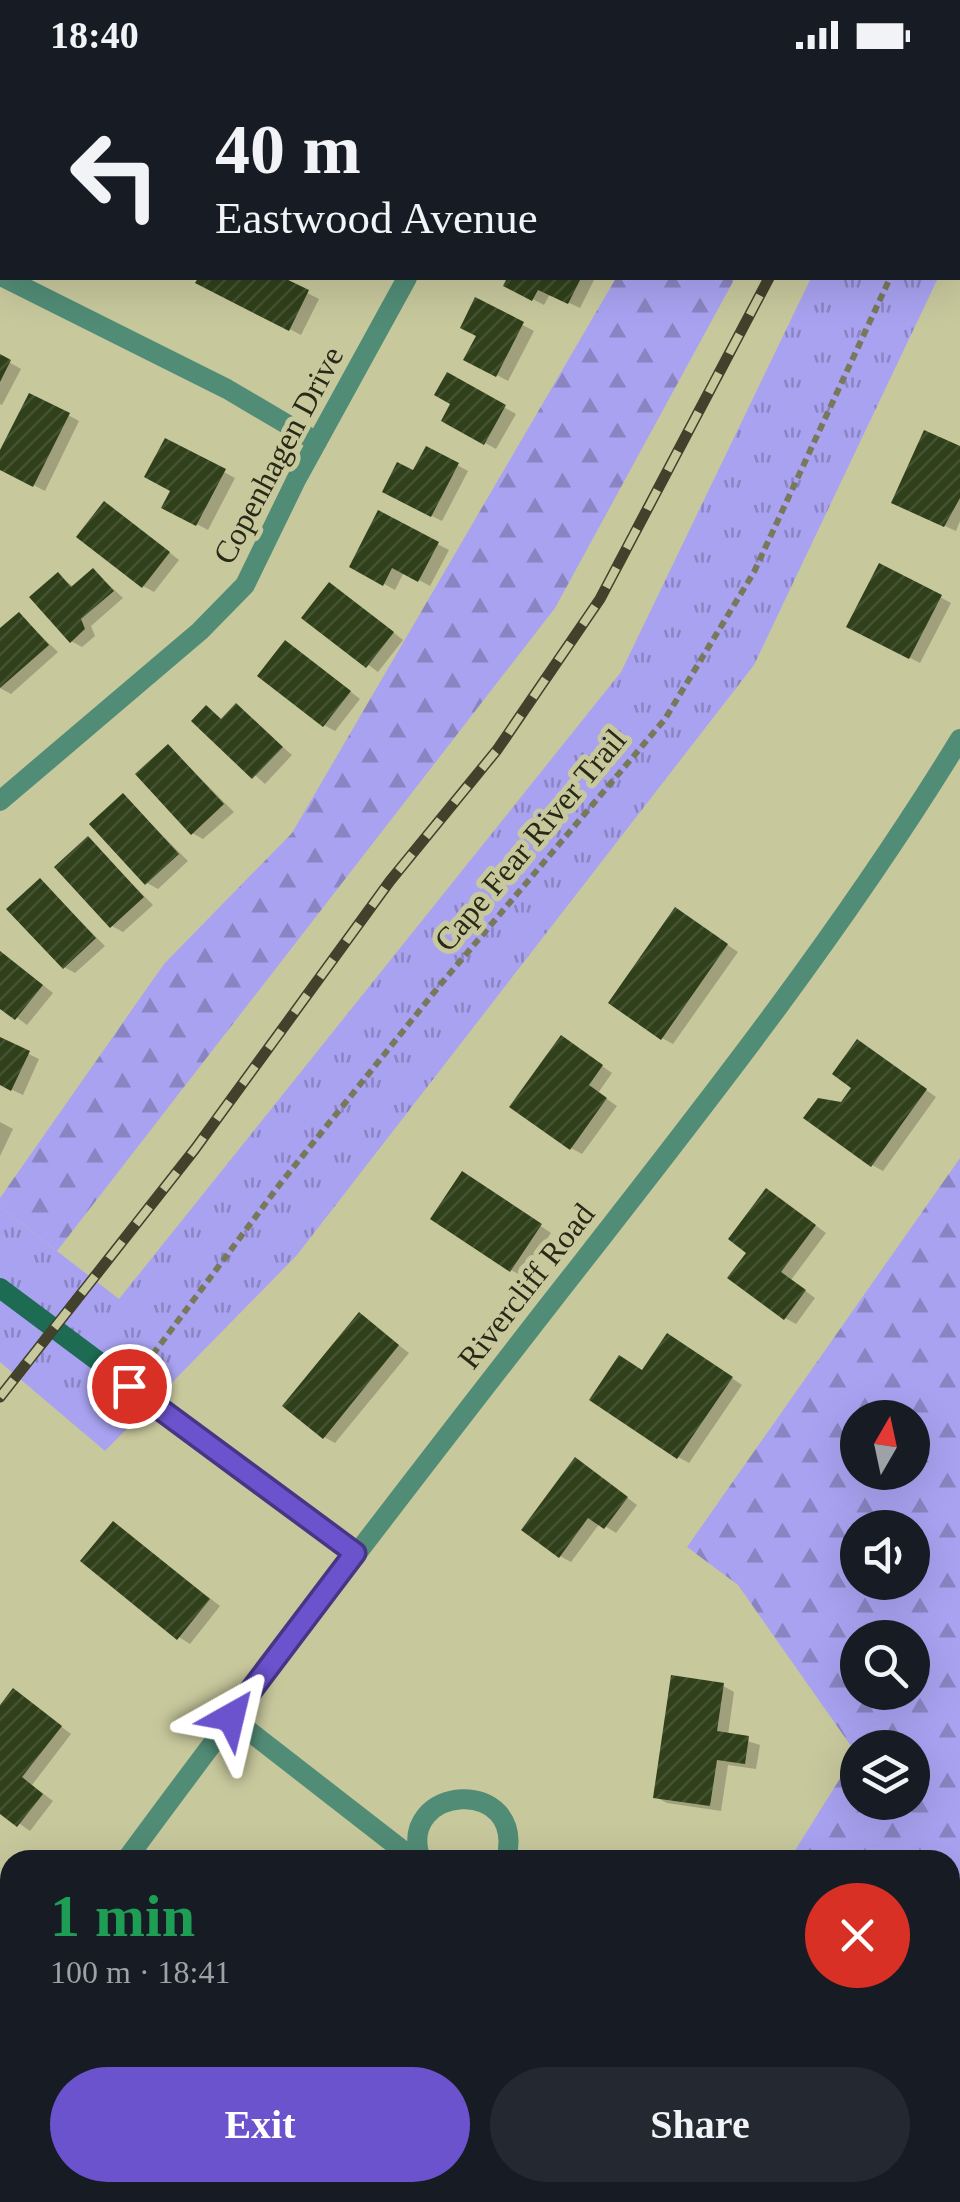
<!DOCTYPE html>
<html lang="en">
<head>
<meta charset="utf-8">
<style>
	:root { --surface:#171b24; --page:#242831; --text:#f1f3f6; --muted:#9ea1a6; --accent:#6b53cd }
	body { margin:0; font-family:Georgia,serif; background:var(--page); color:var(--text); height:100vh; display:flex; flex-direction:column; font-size:38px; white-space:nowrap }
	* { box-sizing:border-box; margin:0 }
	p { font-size:32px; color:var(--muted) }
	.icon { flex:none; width:55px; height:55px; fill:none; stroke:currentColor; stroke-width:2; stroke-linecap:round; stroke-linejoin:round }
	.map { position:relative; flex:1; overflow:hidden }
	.drawer { position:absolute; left:0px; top:1780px; width:960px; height:352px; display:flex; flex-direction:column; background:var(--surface); border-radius:30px 30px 0 0; box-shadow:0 10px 40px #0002 }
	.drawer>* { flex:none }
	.banner { position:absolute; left:0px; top:0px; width:960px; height:210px; box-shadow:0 10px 40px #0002; background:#171b24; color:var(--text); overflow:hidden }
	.needle { width:65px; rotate:9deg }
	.controls { position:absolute; left:840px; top:1330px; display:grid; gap:20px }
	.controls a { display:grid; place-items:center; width:90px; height:90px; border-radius:50%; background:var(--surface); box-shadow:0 10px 40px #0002; font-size:50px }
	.pin { position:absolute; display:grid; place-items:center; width:85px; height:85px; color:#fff; margin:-42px; border:5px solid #fff; border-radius:50%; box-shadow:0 2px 10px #0007 }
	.me { position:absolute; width:110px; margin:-55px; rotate:37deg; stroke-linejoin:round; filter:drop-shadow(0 0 8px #0008) }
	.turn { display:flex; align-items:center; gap:35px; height:210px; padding:0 50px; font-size:45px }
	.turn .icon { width:130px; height:130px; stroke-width:2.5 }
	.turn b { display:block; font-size:70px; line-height:85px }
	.round { display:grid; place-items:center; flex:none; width:105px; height:105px; border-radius:52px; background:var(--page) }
	.summary { display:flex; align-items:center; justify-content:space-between; height:170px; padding:0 50px }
	h1 { font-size:60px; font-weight:600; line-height:75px; color:#1e9e55 }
	.cta { display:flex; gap:20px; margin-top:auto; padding:20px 50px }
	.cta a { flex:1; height:115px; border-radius:60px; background:var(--accent); color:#fff; font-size:40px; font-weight:600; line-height:115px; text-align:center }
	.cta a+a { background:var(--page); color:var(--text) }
	.status { display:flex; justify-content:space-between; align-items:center; height:70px; padding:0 50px; background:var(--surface); direction:ltr }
	.status svg { height:28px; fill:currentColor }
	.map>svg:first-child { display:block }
	.forest { fill:url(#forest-firs); fill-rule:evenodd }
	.park { fill:url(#park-tufts) }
	.water { fill:url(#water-ripples); stroke:#26839e; stroke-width:2.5 }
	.shadow { fill:#0003 }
	.building { fill:url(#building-hatch) }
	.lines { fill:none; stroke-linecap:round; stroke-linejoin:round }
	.path { stroke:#78785a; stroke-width:6; stroke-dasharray:8 5; stroke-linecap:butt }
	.street { stroke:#518c76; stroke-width:20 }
	.secondary { stroke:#1c6b52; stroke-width:20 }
	.rail-casing { stroke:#41412c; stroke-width:11 }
	.rail { stroke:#c8c89d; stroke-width:8; stroke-dasharray:22; stroke-linecap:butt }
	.route-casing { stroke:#463685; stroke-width:25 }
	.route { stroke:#6b53cd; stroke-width:18 }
	.labels { text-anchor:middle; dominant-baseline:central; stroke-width:10; stroke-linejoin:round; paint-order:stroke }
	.street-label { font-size:32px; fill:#292918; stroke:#c8c89d }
</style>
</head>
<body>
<div class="status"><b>18:40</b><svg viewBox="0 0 49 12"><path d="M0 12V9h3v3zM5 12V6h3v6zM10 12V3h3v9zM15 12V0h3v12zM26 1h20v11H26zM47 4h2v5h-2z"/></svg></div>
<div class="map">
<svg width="960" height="2132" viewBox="0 0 960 2132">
	<defs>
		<pattern id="forest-firs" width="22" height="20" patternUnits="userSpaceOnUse" patternTransform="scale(2.5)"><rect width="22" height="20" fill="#a9a2f1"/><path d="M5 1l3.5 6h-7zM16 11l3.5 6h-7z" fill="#8a84c2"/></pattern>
		<pattern id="park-tufts" width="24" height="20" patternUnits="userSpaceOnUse" patternTransform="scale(2.5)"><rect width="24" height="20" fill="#a9a2f1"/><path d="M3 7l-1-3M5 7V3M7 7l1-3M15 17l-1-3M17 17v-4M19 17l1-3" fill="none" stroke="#8a84c2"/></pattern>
		<pattern id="water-ripples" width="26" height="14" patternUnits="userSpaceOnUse" patternTransform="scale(2.5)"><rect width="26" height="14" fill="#25a9d7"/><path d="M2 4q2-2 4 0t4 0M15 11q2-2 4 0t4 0" fill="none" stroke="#208aad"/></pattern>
		<pattern id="building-hatch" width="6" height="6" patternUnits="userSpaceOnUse" patternTransform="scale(2.5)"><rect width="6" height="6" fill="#30401a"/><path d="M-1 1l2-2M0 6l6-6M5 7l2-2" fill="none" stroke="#455332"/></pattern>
	</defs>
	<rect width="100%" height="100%" fill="#c8c89d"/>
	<path class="forest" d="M 616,208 L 735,208 L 555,538 L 57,1181 L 0,1137 L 0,1128 L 164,894 L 292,763 Z
		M 960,1088 L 960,1998 L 950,2010 L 950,1790 L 789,1790 L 856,1683 L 738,1515 L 687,1477 ZM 858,1348 L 912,1348 L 912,1402 L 858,1402 ZM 858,1458 L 912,1458 L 912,1512 L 858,1512 ZM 858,1568 L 912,1568 L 912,1622 L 858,1622 ZM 858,1678 L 912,1678 L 912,1732 L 858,1732 Z
		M 599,2123 L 599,2122 L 895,2123 L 891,2132 L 599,2132 Z"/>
	<path class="park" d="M 811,208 L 938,208 L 754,595 L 297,1185 L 105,1381 L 0,1292 L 0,1137 L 119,1229 L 621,602 Z"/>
	<path class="water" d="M 960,1998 L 960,2132 L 891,2132 L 895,2123 L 950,2122 L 950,2010 Z"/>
	<path class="shadow" d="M 608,0 L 681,0 L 607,2 Z
		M 201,208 L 278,208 L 319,229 L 301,265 L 210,218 L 199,212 Z
		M 510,208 L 595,208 L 580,238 L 550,224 L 544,235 L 506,215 Z
		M 477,231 L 534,261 L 508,311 L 467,289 L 479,265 Z
		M 0,287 L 21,299 L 2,335 L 0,334 Z
		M 448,306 L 516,344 L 496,379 L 444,350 L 453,334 Z
		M 68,345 L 79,351 L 45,421 L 0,398 L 0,386 Z
		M 166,371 L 235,408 L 208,460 L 164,437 L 174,420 Z
		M 960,379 L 960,451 L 956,461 L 905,438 Z
		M 457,395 L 468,401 L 442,451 L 396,428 L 414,404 Z
		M 116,441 L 179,490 L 154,522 L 143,516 Z
		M 379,444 L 449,480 L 430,516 L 404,502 L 395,520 L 352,496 Z
		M 94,501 L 123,528 L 91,556 L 95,566 L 82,577 L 71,571 L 58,505 L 75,518 Z
		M 340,521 L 403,570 L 378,602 L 304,547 Z
		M 940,527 L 951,533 L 920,593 L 860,562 Z
		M 19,545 L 58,582 L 11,624 L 0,618 L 0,561 Z
		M 297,580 L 360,629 L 335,661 L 324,655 Z
		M 236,636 L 292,685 L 265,714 L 194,651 L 207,638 L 223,650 Z
		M 169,677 L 234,742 L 203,769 L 192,763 Z
		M 123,726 L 188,791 L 158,819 L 147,813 Z
		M 88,769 L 153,835 L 123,862 L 112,856 Z
		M 40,811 L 105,876 L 75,903 L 64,897 Z
		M 687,847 L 738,882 L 673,974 L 662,968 Z
		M 0,881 L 53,923 L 27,955 L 0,935 Z
		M 0,970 L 39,989 L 23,1025 L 0,1014 Z
		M 572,975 L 612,1003 L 598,1023 L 617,1036 L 582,1084 L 571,1078 Z
		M 868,979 L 936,1027 L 883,1101 L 872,1095 L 842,1035 L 855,1017 Z
		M 0,1052 L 13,1059 L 0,1086 Z
		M 474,1111 L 551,1163 L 522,1206 L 511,1200 Z
		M 777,1127 L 826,1163 L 791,1210 L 815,1228 L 796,1254 L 785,1248 L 749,1182 Z
		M 359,1245 L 409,1283 L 335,1373 L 324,1367 Z
		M 679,1272 L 742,1315 L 689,1393 L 678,1387 L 643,1303 Z
		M 586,1397 L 637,1435 L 616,1463 L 600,1453 L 571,1492 L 560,1486 Z
		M 114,1454 L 220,1536 L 190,1574 L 179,1567 Z
		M 723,1616 L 734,1622 L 728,1665 L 760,1675 L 756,1699 L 728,1695 L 721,1741 L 667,1733 L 656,1727 Z
		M 24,1628 L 71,1664 L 32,1715 L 53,1731 L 30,1761 L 0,1740 L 0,1639 Z
		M 164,2122 L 188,2122 L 193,2132 L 148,2132 Z"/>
	<path class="building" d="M 198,208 L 284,208 L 309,220 L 289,261 L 195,213 Z
		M 507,208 L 581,208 L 568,234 L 538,220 L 532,231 L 503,216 Z
		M 475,227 L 524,252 L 496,307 L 463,290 L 476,266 L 460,258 Z
		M 0,284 L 11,290 L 0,312 Z
		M 447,302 L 506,335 L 484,375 L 441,351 L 450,334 L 434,325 Z
		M 29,323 L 70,343 L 33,417 L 0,400 L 0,380 Z
		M 924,360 L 960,376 L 960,428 L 944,457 L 891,433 Z
		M 165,368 L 226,399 L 196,456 L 161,438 L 170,421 L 144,407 Z
		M 426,376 L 459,393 L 431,447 L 382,422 L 397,392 L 413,400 Z
		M 104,431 L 170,482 L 142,518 L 76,467 Z
		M 378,440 L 439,472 L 418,512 L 392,498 L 383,516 L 349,497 Z
		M 879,493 L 942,525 L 909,589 L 846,557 Z
		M 93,498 L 114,521 L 81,549 L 85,559 L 70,573 L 29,527 L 58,502 L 71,517 Z
		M 329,512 L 394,562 L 366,598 L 301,548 Z
		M 19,542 L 49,575 L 0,618 L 0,558 Z
		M 285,570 L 351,621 L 323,657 L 257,606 Z
		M 236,633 L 283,677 L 252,709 L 191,651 L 206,635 L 221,649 Z
		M 168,674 L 224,734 L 191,765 L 135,704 Z
		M 123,723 L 179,784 L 145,815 L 89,754 Z
		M 88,766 L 144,827 L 110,858 L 54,797 Z
		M 40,808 L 96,868 L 63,899 L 6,839 Z
		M 675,837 L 728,874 L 661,970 L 608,933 Z
		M 0,881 L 43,915 L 15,950 L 0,939 Z
		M 561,965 L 603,995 L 589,1015 L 607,1028 L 570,1080 L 509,1037 Z
		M 0,967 L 30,981 L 11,1021 L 0,1015 Z
		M 857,969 L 927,1019 L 871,1097 L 803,1048 L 818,1028 L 841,1032 L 851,1018 L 832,1004 Z
		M 462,1101 L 542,1154 L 510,1202 L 430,1149 Z
		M 766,1118 L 816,1155 L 781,1202 L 806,1220 L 784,1250 L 727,1208 L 746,1183 L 728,1169 Z
		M 359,1242 L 399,1275 L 323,1369 L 282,1336 Z
		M 667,1263 L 733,1307 L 677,1389 L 589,1330 L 619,1285 L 642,1300 Z
		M 575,1387 L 628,1427 L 604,1459 L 588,1448 L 559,1488 L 521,1460 Z
		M 113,1451 L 210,1529 L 177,1570 L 80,1491 Z
		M 671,1605 L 724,1613 L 717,1661 L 749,1666 L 745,1694 L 717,1690 L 710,1736 L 653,1728 Z
		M 13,1618 L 62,1656 L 22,1707 L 43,1724 L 17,1757 L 0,1744 L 0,1635 Z
		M 159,2122 L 182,2122 L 188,2132 L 143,2132 Z"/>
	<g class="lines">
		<path class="path" d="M 958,58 L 960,53
			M 145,1295 L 280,1114 L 440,915 L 665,649 L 754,502 L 890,208"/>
		<path class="street" d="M 515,2 L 516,0
			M 5,208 L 227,319 L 317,372
			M 0,731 L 200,561 L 245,515 L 296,410 L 407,208
			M 231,1647 L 415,1790
			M 126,1790 C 265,1601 408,1416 552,1231 C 695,1048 839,867 960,669
			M 421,1790 C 394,1714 528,1704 506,1790
			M 0,1944 L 10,1934
			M 0,2093 L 10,2108
			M 19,2122 L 24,2132"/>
		<path class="secondary" d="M 0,1218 L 355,1483"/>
		<defs>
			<path id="rail" d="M 869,2 L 870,0
				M 0,1327 L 195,1079 L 390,811 L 497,680 L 600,529 L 769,208"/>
		</defs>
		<use href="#rail" class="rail-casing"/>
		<use href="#rail" class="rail"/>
	</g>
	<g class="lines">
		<defs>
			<path id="route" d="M 129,1316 L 355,1483 L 231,1647"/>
		</defs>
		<use href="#route" class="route-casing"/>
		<use href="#route" class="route"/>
	</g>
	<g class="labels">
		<g class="street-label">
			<text transform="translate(278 385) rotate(-62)">Copenhagen Drive</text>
			<text transform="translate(530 770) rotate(-50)">Cape Fear River Trail</text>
			<text transform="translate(526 1216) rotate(-52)">Rivercliff Road</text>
		</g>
	</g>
</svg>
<div class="controls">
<a><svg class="needle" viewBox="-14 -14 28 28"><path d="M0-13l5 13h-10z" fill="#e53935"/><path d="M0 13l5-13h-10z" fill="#9ea1a6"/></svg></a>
<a><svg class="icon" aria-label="sound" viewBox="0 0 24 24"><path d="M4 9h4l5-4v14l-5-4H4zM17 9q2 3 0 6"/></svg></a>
<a><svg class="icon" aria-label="search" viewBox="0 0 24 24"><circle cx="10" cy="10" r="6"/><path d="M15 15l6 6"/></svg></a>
<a><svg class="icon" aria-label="layers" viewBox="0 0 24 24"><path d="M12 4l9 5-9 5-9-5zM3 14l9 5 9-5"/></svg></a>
</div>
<div class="pin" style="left:129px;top:1316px;background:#d93025"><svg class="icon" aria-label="arrive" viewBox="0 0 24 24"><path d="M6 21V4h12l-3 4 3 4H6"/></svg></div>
<svg class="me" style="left:231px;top:1647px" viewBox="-20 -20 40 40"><path d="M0-17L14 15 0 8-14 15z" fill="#6b53cd" stroke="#fff" stroke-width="4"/></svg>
<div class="banner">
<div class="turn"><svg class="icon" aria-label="left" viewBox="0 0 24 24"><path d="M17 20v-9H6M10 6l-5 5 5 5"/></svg><div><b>40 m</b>Eastwood Avenue</div></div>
</div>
<section class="drawer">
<div class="summary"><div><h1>1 min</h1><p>100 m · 18:41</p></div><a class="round" style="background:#d93025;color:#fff"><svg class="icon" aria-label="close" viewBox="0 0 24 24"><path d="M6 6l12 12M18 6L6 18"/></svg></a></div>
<div class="cta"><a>Exit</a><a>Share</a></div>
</section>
</div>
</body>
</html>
